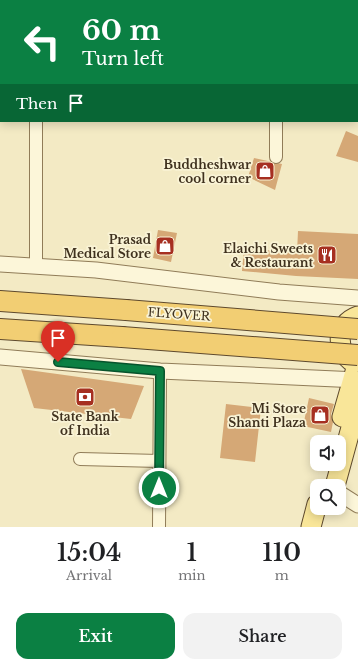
<!DOCTYPE html>
<html lang="en">
<head>
<meta charset="utf-8">
<style>
	:root { --surface:#fff; --page:#f2f2f2; --text:#202124; --muted:#757577; --accent:#0b8043 }
	body { margin:0; font-family:"Libre Baskerville",serif; background:var(--page); color:var(--text); height:100vh; display:flex; flex-direction:column; font-size:15px; white-space:nowrap }
	* { box-sizing:border-box; margin:0 }
	p { font-size:13px; color:var(--muted) }
	.icon { flex:none; width:22px; height:22px; fill:none; stroke:currentColor; stroke-width:2; stroke-linecap:round; stroke-linejoin:round }
	.map { position:relative; height:527px; overflow:hidden }
	.sheet { display:flex; flex-direction:column; background:var(--surface); flex:1 }
	.sheet>* { flex:none }
	.top-card { position:absolute; left:0px; top:0px; width:358px; height:122px; box-shadow:0 2px 10px #0003; background:#0b8043; color:#fff; overflow:hidden }
	.tools { position:absolute; left:310px; top:435px; display:grid; gap:8px }
	.tools a { display:grid; place-items:center; width:36px; height:36px; border-radius:8px; background:var(--surface); box-shadow:0 2px 10px #0003; font-size:20px }
	.pin { position:absolute; display:grid; place-items:center; width:34px; height:34px; color:#fff; margin:-41px -17px; border-radius:50% 50% 50% 0; rotate:-45deg; box-shadow:0 0 4px #0007 }
	.pin .icon { rotate:45deg }
	.me { position:absolute; width:44px; margin:-22px; rotate:0deg; stroke-linejoin:round; filter:drop-shadow(0 0 3px #0008) }
	.turn { display:flex; align-items:center; gap:14px; height:84px; padding:0 16px; font-size:18px }
	.turn .icon { width:52px; height:52px; stroke-width:2.5 }
	.turn b { display:block; font-size:28px; line-height:34px }
	.then { display:flex; align-items:center; height:38px; padding:0 16px; background:#0003; gap:8px; font-size:15px }
	.eta { display:flex; justify-content:space-evenly; align-items:center; height:68px; text-align:center }
	.eta b { font-size:24px; font-weight:600; line-height:28px }
	.cta { display:flex; gap:8px; margin-top:auto; padding:8px 16px }
	.cta a { flex:1; height:46px; border-radius:12px; background:var(--accent); color:#fff; font-size:16px; font-weight:600; line-height:46px; text-align:center }
	.cta a+a { background:var(--page); color:var(--text) }
	.map>svg:first-child { display:block }
	.building { fill:#d5a876 }
	.lines { fill:none; stroke-linecap:round; stroke-linejoin:round }
	.minor-casing { stroke:#907c58; stroke-width:14 }
	.tertiary-casing { stroke:#907c58; stroke-width:17 }
	.primary-casing { stroke:#5e492d; stroke-width:21 }
	.trunk-casing { stroke:#5e492d; stroke-width:22 }
	.minor { stroke:#fcf6d9; stroke-width:12 }
	.tertiary { stroke:#fcf6d9; stroke-width:15 }
	.primary { stroke:#f9e699; stroke-width:19 }
	.trunk { stroke:#f2ce73; stroke-width:20 }
	.trunk-bridge-casing { stroke:#5e492d; stroke-width:22; stroke-linecap:butt }
	.trunk-bridge { stroke:#f2ce73; stroke-width:20 }
	.route-casing { stroke:#07532c; stroke-width:10 }
	.route { stroke:#0b8043; stroke-width:7 }
	.labels { text-anchor:middle; dominant-baseline:central; stroke-width:3.5; stroke-linejoin:round; paint-order:stroke }
	.poi-label { font-size:12px; font-weight:bold; fill:#3f311e; stroke:#f9f3d5; text-anchor:end }
	.street-label { font-size:12px; fill:#3f311e; stroke:#f9f3d5 }
</style>
</head>
<body>
<div class="map">
<svg width="358" height="527" viewBox="0 0 358 527">
	<rect width="100%" height="100%" fill="#f3eac4"/>
	<path class="building" d="M 346,131 L 358,136 L 358,162 L 336,156 Z
		M 254,158 L 282,164 L 275,190 L 248,177 Z
		M 158,230 L 177,233 L 171,262 L 153,258 Z
		M 298,231 L 358,234 L 358,279 L 296,276 L 242,271 L 244,248 L 297,253 Z
		M 21,369 L 144,386 L 131,419 L 34,408 Z
		M 309,398 L 334,404 L 331,414 L 333,422 L 331,432 L 303,426 Z
		M 226,404 L 261,408 L 255,462 L 220,458 Z"/>
	<g class="lines">
		<defs>
			<path id="minor" d="M 109,0 L 109,1
				M 180,0 L 180,1
				M 32,1 L 32,0
				M 257,1 L 257,0
				M 332,1 L 332,0
				M 0,40 L 1,40
				M 357,71 L 358,71
				M 276,121 L 276,157
				M 36,266 L 36,121
				M 80,459 L 159,461
				M 159,527 L 160,371"/>
			<path id="tertiary" d="M 0,264 L 96,270 L 279,292 L 358,298
				M 0,357 L 160,371 L 358,380
				M 339,493 L 358,505"/>
			<path id="primary" d="M 354,363 C 335,351 335,324 358,316
				M 342,417 L 357,365
				M 335,486 L 358,402
				M 311,527 L 317,504"/>
			<path id="trunk" d="M 0,301 L 126,310
				M 0,329 L 122,337"/>
		</defs>
		<use href="#minor" class="minor-casing"/>
		<use href="#tertiary" class="tertiary-casing"/>
		<use href="#primary" class="primary-casing"/>
		<use href="#trunk" class="trunk-casing"/>
		<use href="#minor" class="minor"/>
		<use href="#tertiary" class="tertiary"/>
		<use href="#primary" class="primary"/>
		<use href="#trunk" class="trunk"/>
		<defs>
			<path id="trunk-bridge" d="M 126,310 L 358,329
				M 122,337 L 358,355"/>
		</defs>
		<use href="#trunk-bridge" class="trunk-bridge-casing"/>
		<use href="#trunk-bridge" class="trunk-bridge"/>
	</g>
	<g class="lines">
		<defs>
			<path id="route" d="M 58,362 L 160,371 L 159,488"/>
		</defs>
		<use href="#route" class="route-casing"/>
		<use href="#route" class="route"/>
	</g>
	<defs>
		<symbol id="shop-square" viewBox="-11 -11 22 22"><rect x="-9" y="-9" width="18" height="18" rx="4" fill="#a62f21" stroke="#f9f3d5"/><path d="M-5-2.5h2.3a2.7 3.5 0 0 1 5.4 0H5L5.5 6h-11ZM-1.5-2.5h3a1.5 2.3 0 0 0-3 0Z" fill="#fff"/></symbol>
		<symbol id="restaurant-square" viewBox="-11 -11 22 22"><rect x="-9" y="-9" width="18" height="18" rx="4" fill="#a62f21" stroke="#f9f3d5"/><path d="M-5-6h1v4h1v-4h1v4h1v-4h1v5L-1.5 .5V6h-2V.5L-5-1ZM5-6V6H3V1.5H1.5Q1.5-4 5-6Z" fill="#fff"/></symbol>
		<symbol id="bank-square" viewBox="-11 -11 22 22"><rect x="-9" y="-9" width="18" height="18" rx="4" fill="#a62f21" stroke="#f9f3d5"/><path d="M-6-4H6V4H-6ZM0-2.3a2.3 2.3 0 1 0 0 4.6a2.3 2.3 0 1 0 0-4.6Z" fill="#fff"/></symbol>
	</defs>
	<g fill-rule="evenodd">
		<use href="#shop-square" x="254" y="160" width="22" height="22"/>
		<use href="#shop-square" x="154" y="235" width="22" height="22"/>
		<use href="#restaurant-square" x="316" y="244" width="22" height="22"/>
		<use href="#bank-square" x="74" y="386" width="22" height="22"/>
		<use href="#shop-square" x="309" y="404" width="22" height="22"/>
	</g>
	<g class="labels">
		<g class="poi-label">
			<text x="251" y="164">Buddheshwar<tspan x="251" dy="14">cool corner</tspan></text>
			<text x="151" y="239">Prasad<tspan x="151" dy="14">Medical Store</tspan></text>
			<text x="313" y="248">Elaichi Sweets<tspan x="313" dy="14">&amp; Restaurant</tspan></text>
			<text x="306" y="408">Mi Store<tspan x="306" dy="14">Shanti Plaza</tspan></text>
			<text x="85" y="416" text-anchor="middle">State Bank<tspan x="85" dy="14">of India</tspan></text>
		</g>
		<g class="street-label">
			<text transform="translate(179 314) rotate(4)">FLYOVER</text>
		</g>
	</g>
</svg>
<div class="tools">
<a><svg class="icon" aria-label="sound" viewBox="0 0 24 24"><path d="M4 9h4l5-4v14l-5-4H4zM17 9q2 3 0 6"/></svg></a>
<a><svg class="icon" aria-label="search" viewBox="0 0 24 24"><circle cx="10" cy="10" r="6"/><path d="M15 15l6 6"/></svg></a>
</div>
<div class="pin" style="left:58px;top:362px;background:#d93025"><svg class="icon" aria-label="arrive" viewBox="0 0 24 24"><path d="M6 21V4h12l-3 4 3 4H6"/></svg></div>
<svg class="me" style="left:159px;top:488px" viewBox="-20 -20 40 40"><circle r="17" fill="#0b8043" stroke="#fff" stroke-width="3"/><path d="M0-11L8 9 0 5-8 9z" fill="#fff"/></svg>
<div class="top-card">
<div class="turn"><svg class="icon" aria-label="left" viewBox="0 0 24 24"><path d="M17 20v-9H6M10 6l-5 5 5 5"/></svg><div><b>60 m</b>Turn left</div></div>
<div class="then">Then<svg class="icon" aria-label="arrive" viewBox="0 0 24 24"><path d="M6 21V4h12l-3 4 3 4H6"/></svg></div>
</div>
</div>
<section class="sheet">
<div class="eta">
<div><b>15:04</b><p>Arrival</p></div>
<div><b>1</b><p>min</p></div>
<div><b>110</b><p>m</p></div>
</div>
<div class="cta"><a>Exit</a><a>Share</a></div>
</section>
</body>
</html>
